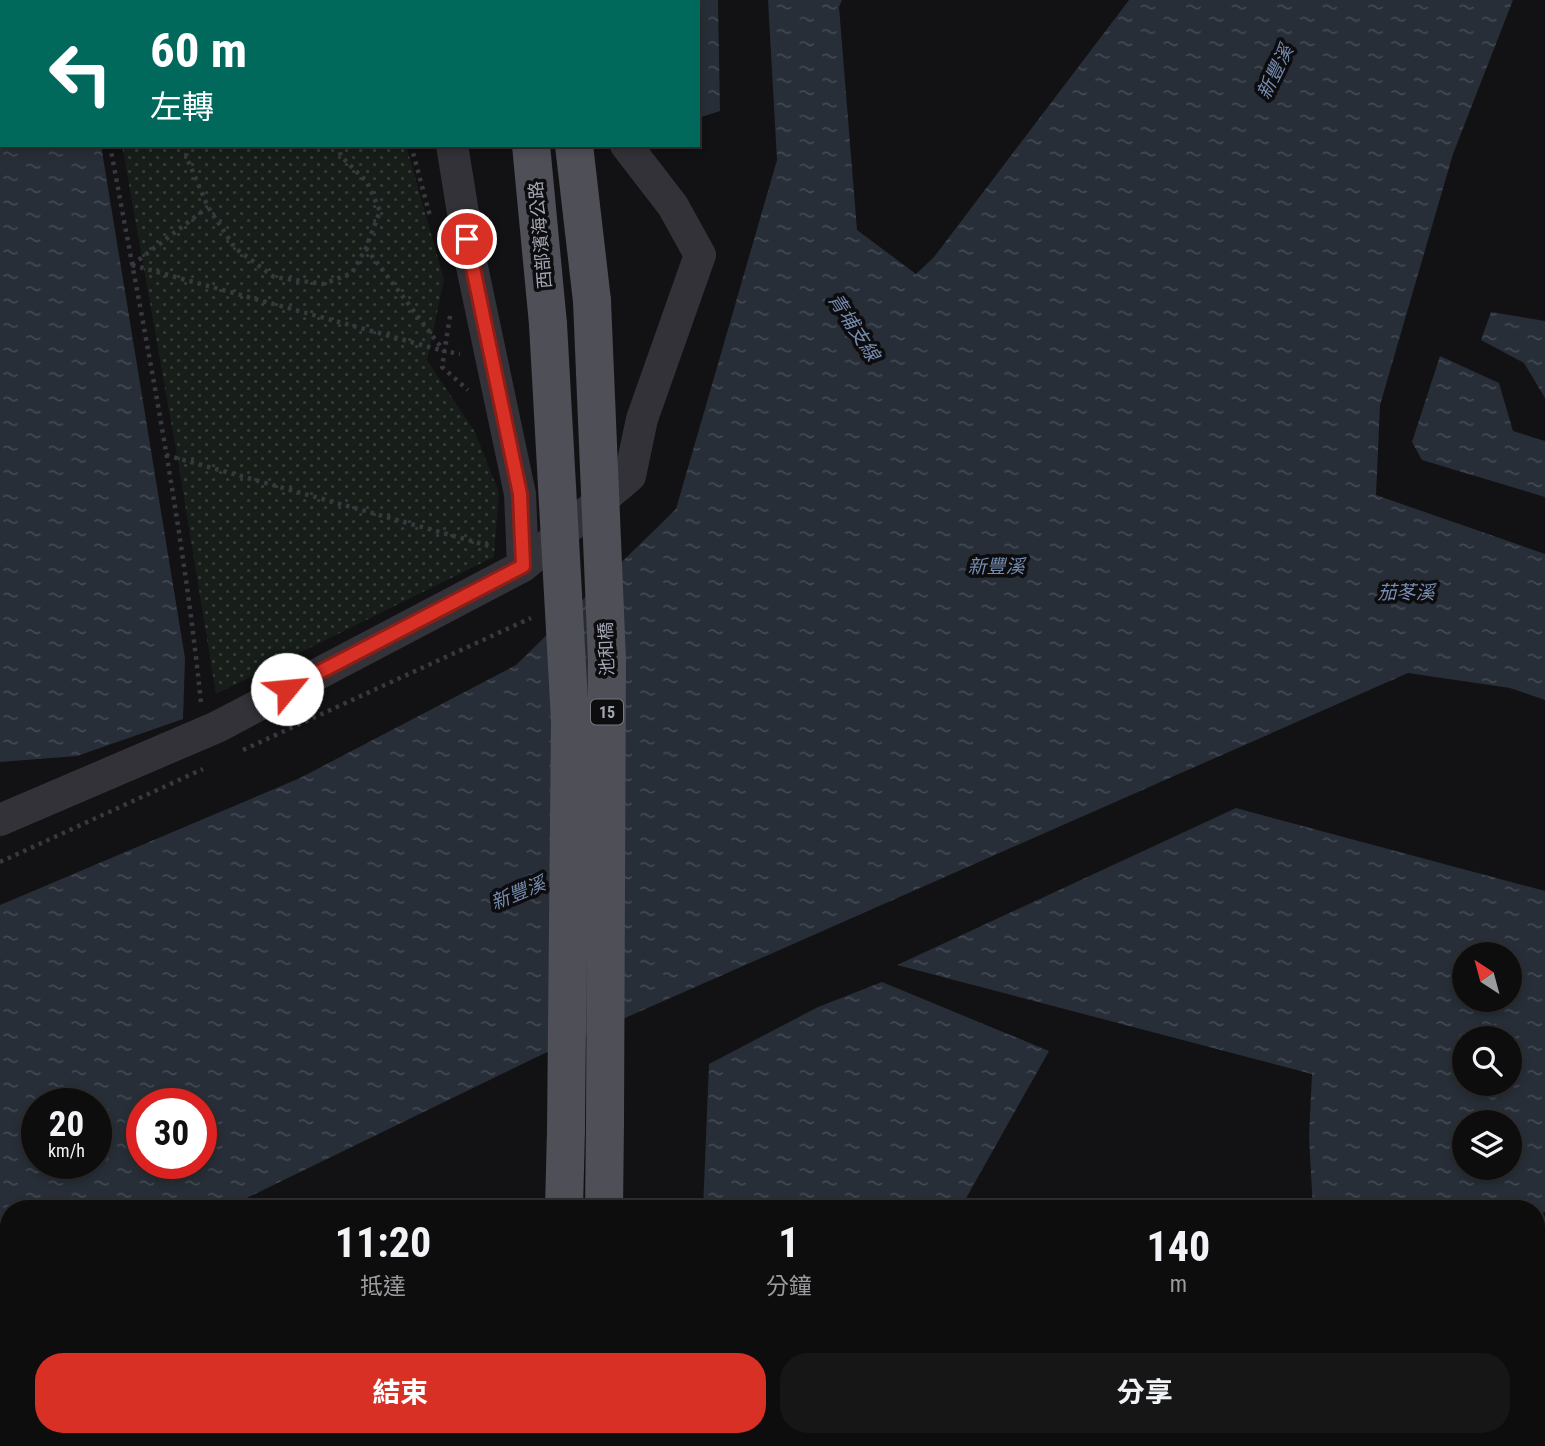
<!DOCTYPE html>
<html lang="zh-TW">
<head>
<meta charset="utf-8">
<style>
	:root { --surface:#0e0d0e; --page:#171617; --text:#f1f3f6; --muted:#9b9c9e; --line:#2e2d2e; --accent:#d93025 }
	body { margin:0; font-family:"Roboto Condensed","Noto Sans TC",sans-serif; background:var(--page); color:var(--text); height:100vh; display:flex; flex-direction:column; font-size:26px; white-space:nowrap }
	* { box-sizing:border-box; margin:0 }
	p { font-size:23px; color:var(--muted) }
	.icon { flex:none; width:38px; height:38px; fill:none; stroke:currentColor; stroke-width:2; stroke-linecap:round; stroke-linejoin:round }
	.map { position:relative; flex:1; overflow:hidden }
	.sheet { position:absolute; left:0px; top:1200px; width:1545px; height:247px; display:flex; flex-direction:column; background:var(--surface); border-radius:28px 28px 0 0; box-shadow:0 4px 10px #0003,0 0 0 2px var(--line) }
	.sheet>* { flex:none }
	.banner { position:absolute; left:0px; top:0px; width:700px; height:147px; box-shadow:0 4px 10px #0003,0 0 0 2px var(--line); background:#00695c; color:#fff; overflow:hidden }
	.needle { width:46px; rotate:324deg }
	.fabs { position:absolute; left:1452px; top:942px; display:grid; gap:14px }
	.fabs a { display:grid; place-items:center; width:70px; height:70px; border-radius:50%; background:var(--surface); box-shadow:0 4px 10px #0003,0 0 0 2px var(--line); font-size:35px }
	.speed { position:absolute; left:21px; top:1088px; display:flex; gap:14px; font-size:35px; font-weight:700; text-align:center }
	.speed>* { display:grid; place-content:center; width:91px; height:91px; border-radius:50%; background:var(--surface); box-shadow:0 4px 10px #0003,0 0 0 2px var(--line); line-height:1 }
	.speed small { font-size:18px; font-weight:400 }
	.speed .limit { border:10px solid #d22; background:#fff; color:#111 }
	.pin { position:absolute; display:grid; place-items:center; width:60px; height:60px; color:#fff; margin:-30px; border:4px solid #fff; border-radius:50%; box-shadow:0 2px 7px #0007 }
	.me { position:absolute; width:77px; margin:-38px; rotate:62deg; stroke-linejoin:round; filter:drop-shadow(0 0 5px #0008) }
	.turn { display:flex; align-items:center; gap:24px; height:147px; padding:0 35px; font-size:32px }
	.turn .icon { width:91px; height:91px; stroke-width:2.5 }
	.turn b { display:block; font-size:49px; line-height:60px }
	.eta { display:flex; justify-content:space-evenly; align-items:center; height:119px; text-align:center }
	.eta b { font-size:42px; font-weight:700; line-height:49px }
	.primary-button { display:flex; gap:14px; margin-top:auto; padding:14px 35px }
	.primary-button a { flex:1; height:80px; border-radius:28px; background:var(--accent); color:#fff; font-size:28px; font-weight:700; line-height:80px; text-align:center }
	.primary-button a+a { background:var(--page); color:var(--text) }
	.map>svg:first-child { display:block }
	.grass { fill:url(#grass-dots) }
	.water { fill:url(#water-ripples); fill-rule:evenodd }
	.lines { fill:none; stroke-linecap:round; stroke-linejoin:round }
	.path { stroke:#38393f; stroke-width:4.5; stroke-dasharray:3.5 5; stroke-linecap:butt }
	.street { stroke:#323238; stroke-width:32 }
	.primary { stroke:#4e4f57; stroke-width:38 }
	.primary-bridge { stroke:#4e4f57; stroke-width:38 }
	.route-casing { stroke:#8d1f18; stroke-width:18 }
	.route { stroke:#d93025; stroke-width:12 }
	.labels { text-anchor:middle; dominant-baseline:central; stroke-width:7; stroke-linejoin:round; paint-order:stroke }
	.shield { fill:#0d0c0e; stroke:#757782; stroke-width:2 }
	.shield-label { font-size:16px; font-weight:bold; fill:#a2a5b4 }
	.street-label { font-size:18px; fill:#a2a5b4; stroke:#0d0c0e }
	.water-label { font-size:19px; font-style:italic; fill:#778eb2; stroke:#0d0c0e }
</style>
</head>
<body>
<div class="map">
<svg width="1545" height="1446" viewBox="0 0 1545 1446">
	<defs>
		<pattern id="grass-dots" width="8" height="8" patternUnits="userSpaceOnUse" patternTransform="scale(1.75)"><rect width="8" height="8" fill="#171e19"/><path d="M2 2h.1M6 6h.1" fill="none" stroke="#363c38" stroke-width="1.8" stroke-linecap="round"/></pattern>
		<pattern id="water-ripples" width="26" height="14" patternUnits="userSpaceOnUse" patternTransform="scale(1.75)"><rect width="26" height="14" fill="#272e37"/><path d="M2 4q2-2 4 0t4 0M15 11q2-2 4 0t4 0" fill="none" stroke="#434952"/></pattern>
	</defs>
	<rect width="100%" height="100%" fill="#121113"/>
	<path class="grass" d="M 161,0 L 448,0 L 449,2 L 161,2 Z
		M 122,145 L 406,145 L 444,280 L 427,360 L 475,432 L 499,493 L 494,557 L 216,694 L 178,461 Z"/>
	<path class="water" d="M 0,0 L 135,0 L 2,2 L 2,145 L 101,145 L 185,658 L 183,719 L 77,756 L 0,762 Z
		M 641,0 L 718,0 L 720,111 L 698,118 L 698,2 Z
		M 768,0 L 842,0 L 839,7 L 857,230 L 916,274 L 934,257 L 1129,0 L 1513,0 L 1453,154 L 1380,405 L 1376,495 L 1545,554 L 1545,700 L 1510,688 L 1408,673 L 541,1055 L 224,1209 L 9,1209 L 9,1311 L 0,1314 L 0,905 L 300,778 L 516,665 L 676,509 L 777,160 ZM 37,1104 L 96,1104 L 96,1164 L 37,1164 ZM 142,1104 L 201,1104 L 201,1164 L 142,1164 Z
		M 1491,312 L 1545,321 L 1545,398 L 1524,363 L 1481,340 Z
		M 1440,356 L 1499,383 L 1513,431 L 1545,441 L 1545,497 L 1422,460 L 1412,442 Z
		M 1236,808 L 1545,891 L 1545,1212 L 1537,1214 L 1536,1209 L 1313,1209 L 1309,1137 L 1312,1074 L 897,965 ZM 1465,954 L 1510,954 L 1510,999 L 1465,999 ZM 1465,1038 L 1510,1038 L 1510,1083 L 1465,1083 ZM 1465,1122 L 1510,1122 L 1510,1167 L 1465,1167 Z
		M 882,982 L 1049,1051 L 960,1209 L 703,1209 L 709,1064 L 818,1007 Z"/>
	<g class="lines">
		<path class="path" d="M 400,0 L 401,2
			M 457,0 L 457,2
			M 148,2 L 149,0
			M 291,2 L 292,0
			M 110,145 C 144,330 182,516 201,703
			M 189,145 L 186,156 L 208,207 L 235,248 L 274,277 L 323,284 L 352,273 L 366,248 L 380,211 L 367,182 L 341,156 L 337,145
			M 411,145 L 430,216
			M 366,248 L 444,351 L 460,354
			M 132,265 L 444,351
			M 132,265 L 208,207
			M 450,316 L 442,367 L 468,390
			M 166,455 L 493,547
			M 243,750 L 531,618
			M 0,862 L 203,769
			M 1366,1438 L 1377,1446"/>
		<path class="street" d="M 452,145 L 471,262 L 520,494 L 523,566
			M 0,820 L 217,727 L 523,566 L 630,476 L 642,419 L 700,255 L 673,206 L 626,145"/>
		<path class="primary" d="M 517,0 L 518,2
			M 559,0 L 559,2
			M 531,145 L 548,324
			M 574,145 L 592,301
			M 564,1209 L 566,1130
			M 604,1209 L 605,1123
			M 556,1446 L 557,1438
			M 596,1446 L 597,1438"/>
		<path class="primary-bridge" d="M 592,301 L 607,660 L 605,1123
			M 548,324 L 570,720 L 566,1130"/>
	</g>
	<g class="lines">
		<defs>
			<path id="route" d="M 287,689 L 523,566 L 520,494 L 467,239"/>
		</defs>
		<use href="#route" class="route-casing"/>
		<use href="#route" class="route"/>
	</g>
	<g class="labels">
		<rect class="shield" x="591" y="699.5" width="32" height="25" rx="5"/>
		<g class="shield-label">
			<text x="607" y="712">15</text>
		</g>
		<g class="street-label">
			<text transform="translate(540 235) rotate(-95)">西部濱海公路</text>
			<text transform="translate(606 649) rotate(-92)">池和橋</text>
		</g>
		<g class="water-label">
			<text transform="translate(1275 72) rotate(-64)">新豐溪</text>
			<text transform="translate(854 327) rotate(57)">青埔支線</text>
			<text x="996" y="566">新豐溪</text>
			<text x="1406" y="592">茄苳溪</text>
			<text transform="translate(518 893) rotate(-22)">新豐溪</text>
		</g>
	</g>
</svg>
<div class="fabs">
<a><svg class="needle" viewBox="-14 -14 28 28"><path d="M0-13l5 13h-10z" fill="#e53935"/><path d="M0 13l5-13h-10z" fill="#9b9c9e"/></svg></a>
<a><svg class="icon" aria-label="search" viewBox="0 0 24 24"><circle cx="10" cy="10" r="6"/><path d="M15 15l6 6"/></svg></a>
<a><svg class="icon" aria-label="layers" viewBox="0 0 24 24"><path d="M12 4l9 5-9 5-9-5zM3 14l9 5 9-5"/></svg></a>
</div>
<div class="speed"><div>20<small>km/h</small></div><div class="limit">30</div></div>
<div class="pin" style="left:467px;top:239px;background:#d93025"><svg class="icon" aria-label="arrive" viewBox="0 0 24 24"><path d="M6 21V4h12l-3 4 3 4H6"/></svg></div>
<svg class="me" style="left:287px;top:689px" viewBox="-20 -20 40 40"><circle r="19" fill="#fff"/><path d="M0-13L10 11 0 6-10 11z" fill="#d93025"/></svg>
<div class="banner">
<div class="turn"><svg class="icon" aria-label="left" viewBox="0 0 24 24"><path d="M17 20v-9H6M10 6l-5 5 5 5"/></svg><div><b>60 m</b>左轉</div></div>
</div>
<section class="sheet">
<div class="eta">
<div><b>11:20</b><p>抵達</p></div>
<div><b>1</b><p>分鐘</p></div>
<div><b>140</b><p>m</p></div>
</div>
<div class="primary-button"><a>結束</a><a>分享</a></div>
</section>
</div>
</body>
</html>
